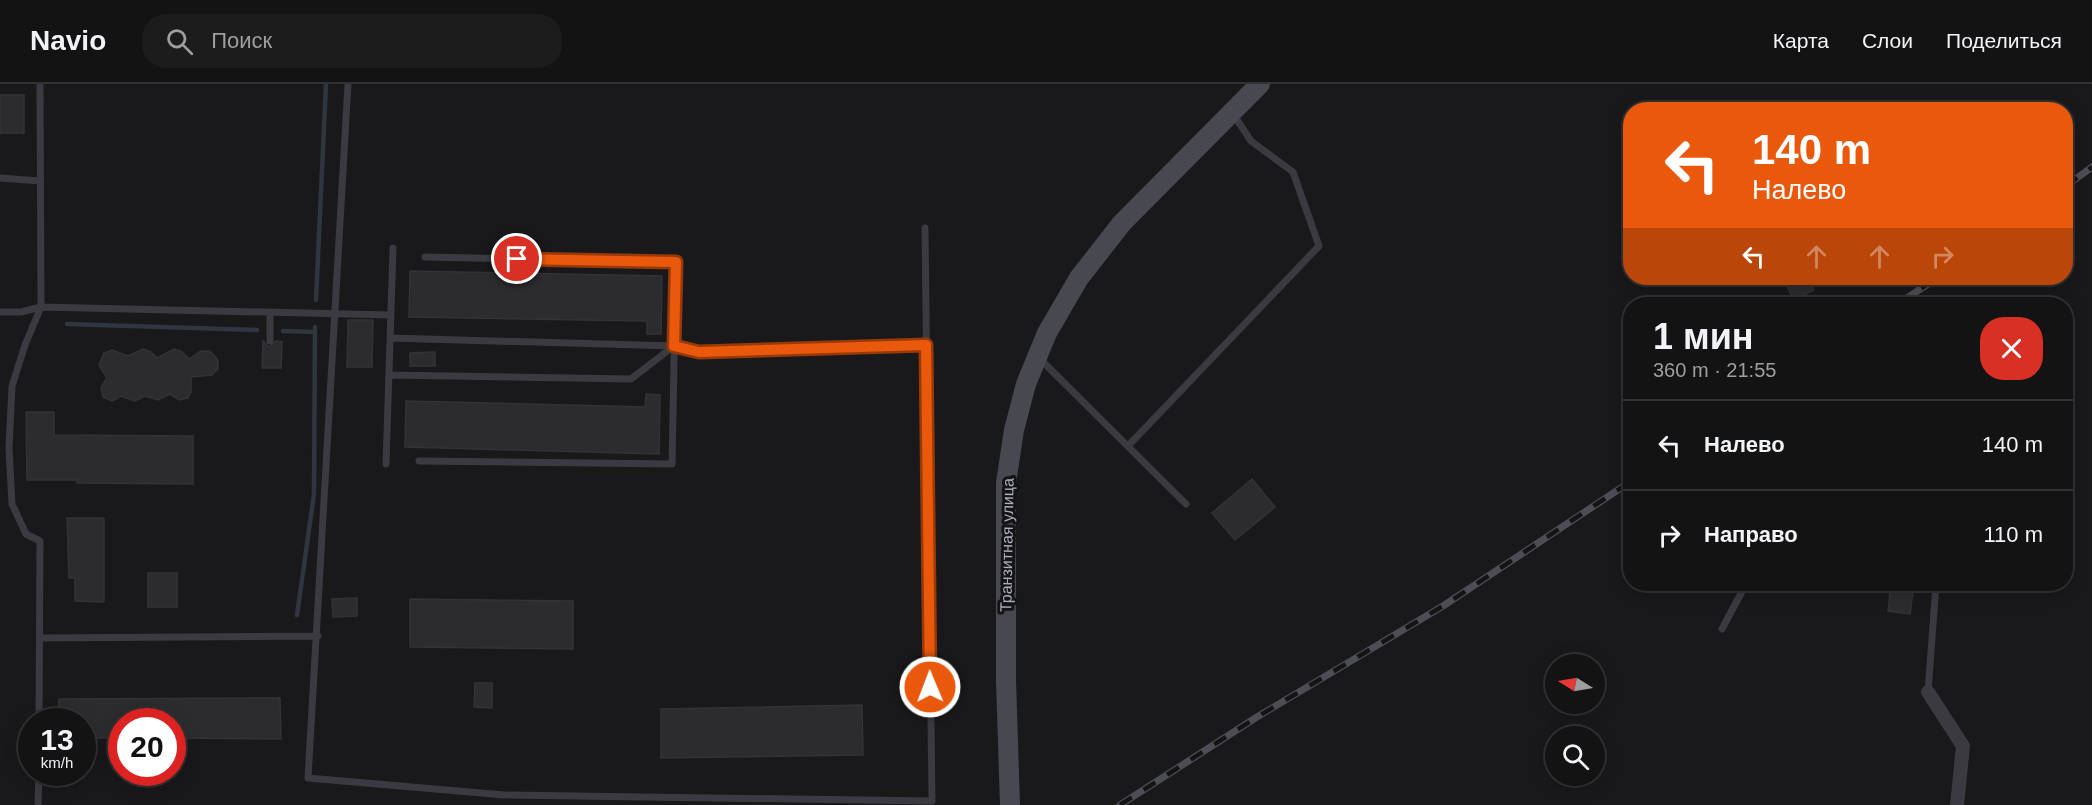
<!DOCTYPE html>
<html lang="ru">
<head>
<meta charset="utf-8">
<style>
	:root { --surface:#131314; --page:#1c1c1d; --text:#f1f3f6; --muted:#9d9ea0; --line:#323234 }
	body { margin:0; font-family:Arial,sans-serif; background:var(--page); color:var(--text); height:100vh; display:flex; flex-direction:column; font-size:22px; white-space:nowrap }
	* { box-sizing:border-box; margin:0 }
	p { font-size:20px; color:var(--muted) }
	.icon { flex:none; width:33px; height:33px; fill:none; stroke:currentColor; stroke-width:2; stroke-linecap:round; stroke-linejoin:round }
	.map { position:relative; flex:1; overflow:hidden }
	.panel { position:absolute; left:1623px; top:213px; width:450px; height:294px; display:flex; flex-direction:column; background:var(--surface); border-radius:24px; box-shadow:0 3px 15px #0003,0 0 0 2px var(--line) }
	.panel>* { flex:none }
	.banner { position:absolute; left:1623px; top:18px; width:450px; height:183px; border-radius:24px; box-shadow:0 3px 15px #0003,0 0 0 2px var(--line); background:#ea580c; color:#fff; overflow:hidden }
	.needle { width:39px; rotate:281deg }
	.controls { position:absolute; left:1545px; top:570px; display:grid; gap:12px }
	.controls a { display:grid; place-items:center; width:60px; height:60px; border-radius:50%; background:var(--surface); box-shadow:0 3px 15px #0003,0 0 0 2px var(--line); font-size:30px }
	.speed { position:absolute; left:18px; top:624px; display:flex; gap:12px; font-size:30px; font-weight:700; text-align:center }
	.speed>* { display:grid; place-content:center; width:78px; height:78px; border-radius:50%; background:var(--surface); box-shadow:0 3px 15px #0003,0 0 0 2px var(--line); line-height:1 }
	.speed small { font-size:15px; font-weight:400 }
	.speed .limit { border:9px solid #d22; background:#fff; color:#111 }
	.pin { position:absolute; display:grid; place-items:center; width:51px; height:51px; color:#fff; margin:-26px; border:3px solid #fff; border-radius:50%; box-shadow:0 2px 6px #0007 }
	.me { position:absolute; width:66px; margin:-33px; rotate:359deg; stroke-linejoin:round; filter:drop-shadow(0 0 4px #0008) }
	.turn { display:flex; align-items:center; gap:21px; height:126px; padding:0 30px; font-size:27px }
	.turn .icon { width:78px; height:78px; stroke-width:2.5 }
	.turn b { display:block; font-size:42px; line-height:51px }
	.lanes { display:flex; align-items:center; height:57px; padding:0 30px; background:#0003; justify-content:center; gap:30px; direction:ltr }
	.lanes .off { opacity:.35 }
	.round { display:grid; place-items:center; flex:none; width:63px; height:63px; border-radius:24px; background:var(--page) }
	.overview { display:flex; align-items:center; justify-content:space-between; height:102px; padding:0 30px }
	h1 { font-size:36px; font-weight:800; line-height:45px }
	ul { padding:0; list-style:none }
	li { display:flex; align-items:center; gap:18px; height:90px; padding:0 30px; border-top:2px solid var(--line) }
	li div { flex:1 }
	li b { display:block; font-size:22px }
	li em { font-style:normal }
	header { display:flex; align-items:center; gap:36px; box-sizing:border-box; height:84px; padding:0 30px; background:var(--surface); border-bottom:2px solid var(--line) }
	header strong { font-size:28px }
	nav { display:flex; gap:33px; margin-inline-start:auto; font-size:21px }
	.search { width:420px; height:54px; background:var(--page); display:flex; align-items:center; gap:15px; box-sizing:border-box; padding:0 21px; border-radius:24px; color:var(--muted); font-size:22px }
	.map>svg:first-child { display:block }
	.lines { fill:none; stroke-linecap:round; stroke-linejoin:round }
	.stream { stroke:#2f363f; stroke-width:4.5 }
	.building { fill:#2c2c2f; stroke:#333337; stroke-width:1.5 }
	.service { stroke:#3a3a40; stroke-width:7 }
	.minor { stroke:#3a3a40; stroke-width:14 }
	.secondary { stroke:#484950; stroke-width:20 }
	.rail-casing { stroke:#4d4e55; stroke-width:7 }
	.rail { stroke:#141416; stroke-width:4.5; stroke-dasharray:14; stroke-linecap:butt }
	.route-casing { stroke:#983908; stroke-width:15 }
	.route { stroke:#ea580c; stroke-width:10 }
	.labels { text-anchor:middle; dominant-baseline:central; stroke-width:6; stroke-linejoin:round; paint-order:stroke }
	.street-label { font-size:16px; fill:#acafba; stroke:#141416 }
</style>
</head>
<body>
<header>
<strong>Navio</strong>
<div class="search"><svg class="icon" aria-label="search" viewBox="0 0 24 24"><circle cx="10" cy="10" r="6"/><path d="M15 15l6 6"/></svg>Поиск</div>
<nav><a>Карта</a><a>Слои</a><a>Поделиться</a></nav>
</header>
<div class="map">
<svg width="2092" height="721" viewBox="0 0 2092 721">
	<rect width="100%" height="100%" fill="#19191b"/>
	<g class="lines">
		<path class="stream" d="M 316,216 L 326,0
			M 67,240 L 257,246
			M 283,247 L 314,248
			M 297,531 L 314,410 L 315,243"/>
	</g>
	<path class="building" d="M 0,11 L 24,11 L 24,49 L 0,49 Z
		M 410,187 L 662,192 L 661,250 L 647,250 L 647,237 L 409,233 Z
		M 1783,194 L 1808,194 L 1814,206 L 1794,216 Z
		M 348,236 L 373,236 L 372,283 L 347,283 Z
		M 263,257 L 269,263 L 276,257 L 282,258 L 281,284 L 262,284 Z
		M 174,265 L 182,268 L 189,275 L 201,267 L 210,267 L 218,276 L 218,285 L 212,291 L 191,293 L 191,308 L 188,314 L 179,316 L 170,310 L 158,316 L 145,312 L 135,317 L 121,312 L 112,317 L 103,313 L 101,304 L 107,294 L 99,281 L 104,269 L 112,266 L 128,272 L 143,265 L 151,268 L 157,274 Z
		M 435,268 L 435,282 L 410,282 L 410,269 Z
		M 646,310 L 660,311 L 659,370 L 405,363 L 406,317 L 645,323 Z
		M 26,328 L 54,328 L 54,351 L 193,352 L 193,400 L 77,399 L 77,396 L 27,396 Z
		M 1252,395 L 1275,423 L 1235,456 L 1212,429 Z
		M 67,434 L 104,434 L 104,518 L 75,517 L 75,494 L 69,494 Z
		M 148,489 L 177,489 L 177,523 L 148,523 Z
		M 1891,500 L 1914,500 L 1910,530 L 1888,527 Z
		M 357,514 L 357,532 L 333,533 L 332,515 Z
		M 410,515 L 573,517 L 573,565 L 410,563 Z
		M 475,599 L 492,599 L 492,624 L 474,623 Z
		M 280,614 L 281,655 L 172,654 L 172,638 L 122,638 L 122,654 L 82,654 L 82,638 L 58,638 L 59,615 Z
		M 862,621 L 863,671 L 661,674 L 661,625 Z"/>
	<g class="lines">
		<path class="service" d="M 348,0 L 308,694 L 504,711 L 932,717 L 925,144
			M 0,94 L 40,97
			M 0,228 L 21,228 L 41,223 L 391,231
			M 390,254 L 674,262 L 699,268 L 926,261
			M 270,257 L 270,229
			M 1039,274 L 1186,420
			M 389,291 L 631,295 L 674,262
			M 1128,362 L 1319,162 L 1293,88 L 1251,57 L 1233,30
			M 419,377 L 672,380 L 676,178 L 425,173
			M 386,380 L 393,164
			M 1722,545 L 1746,500
			M 40,554 L 318,552
			M 1928,608 L 1936,500
			M 39,638 L 40,457 L 26,450 L 12,420 L 9,364 L 12,302 L 25,261 L 41,223 L 40,0
			M 38,721 L 39,688"/>
		<path class="minor" d="M 1928,608 L 1963,662 L 1957,721"/>
		<path class="secondary" d="M 1010,721 L 1006,596 L 1006,399 L 1014,346 L 1026,300 L 1047,249 L 1079,194 L 1122,139 L 1260,0"/>
		<defs>
			<path id="rail" d="M 2066,102 L 2092,83
				M 1898,220 L 1937,194
				M 1120,721 L 1257,633 L 1443,522 L 1630,398"/>
		</defs>
		<use href="#rail" class="rail-casing"/>
		<use href="#rail" class="rail"/>
	</g>
	<g class="lines">
		<defs>
			<path id="route" d="M 517,175 L 676,178 L 674,262 L 699,268 L 926,261 L 930,603"/>
		</defs>
		<use href="#route" class="route-casing"/>
		<use href="#route" class="route"/>
	</g>
	<g class="labels">
		<g class="street-label">
			<text transform="translate(1007 461) rotate(-89)">Транзитная улица</text>
		</g>
	</g>
</svg>
<div class="controls">
<a><svg class="needle" viewBox="-14 -14 28 28"><path d="M0-13l5 13h-10z" fill="#e53935"/><path d="M0 13l5-13h-10z" fill="#9d9ea0"/></svg></a>
<a><svg class="icon" aria-label="search" viewBox="0 0 24 24"><circle cx="10" cy="10" r="6"/><path d="M15 15l6 6"/></svg></a>
</div>
<div class="speed"><div>13<small>km/h</small></div><div class="limit">20</div></div>
<div class="pin" style="left:517px;top:175px;background:#d93025"><svg class="icon" aria-label="arrive" viewBox="0 0 24 24"><path d="M6 21V4h12l-3 4 3 4H6"/></svg></div>
<svg class="me" style="left:930px;top:603px" viewBox="-20 -20 40 40"><circle r="17" fill="#ea580c" stroke="#fff" stroke-width="3"/><path d="M0-11L8 9 0 5-8 9z" fill="#fff"/></svg>
<div class="banner">
<div class="turn"><svg class="icon" aria-label="left" viewBox="0 0 24 24"><path d="M17 20v-9H6M10 6l-5 5 5 5"/></svg><div><b>140 m</b>Налево</div></div>
<div class="lanes"><svg class="icon" aria-label="left" viewBox="0 0 24 24"><path d="M17 20v-9H6M10 6l-5 5 5 5"/></svg><svg class="icon off" aria-label="ahead" viewBox="0 0 24 24"><path d="M12 20V5M6 11l6-6 6 6"/></svg><svg class="icon off" aria-label="ahead" viewBox="0 0 24 24"><path d="M12 20V5M6 11l6-6 6 6"/></svg><svg class="icon off" aria-label="right" viewBox="0 0 24 24"><path d="M7 20v-9h11M14 6l5 5-5 5"/></svg></div>
</div>
<section class="panel">
<div class="overview"><div><h1>1 мин</h1><p>360 m · 21:55</p></div><a class="round" style="background:#d93025;color:#fff"><svg class="icon" aria-label="close" viewBox="0 0 24 24"><path d="M6 6l12 12M18 6L6 18"/></svg></a></div>
<ul>
<li><svg class="icon" aria-label="left" viewBox="0 0 24 24"><path d="M17 20v-9H6M10 6l-5 5 5 5"/></svg><div><b>Налево</b></div><em>140 m</em></li>
<li><svg class="icon" aria-label="right" viewBox="0 0 24 24"><path d="M7 20v-9h11M14 6l5 5-5 5"/></svg><div><b>Направо</b></div><em>110 m</em></li>
</ul>
</section>
</div>
</body>
</html>
